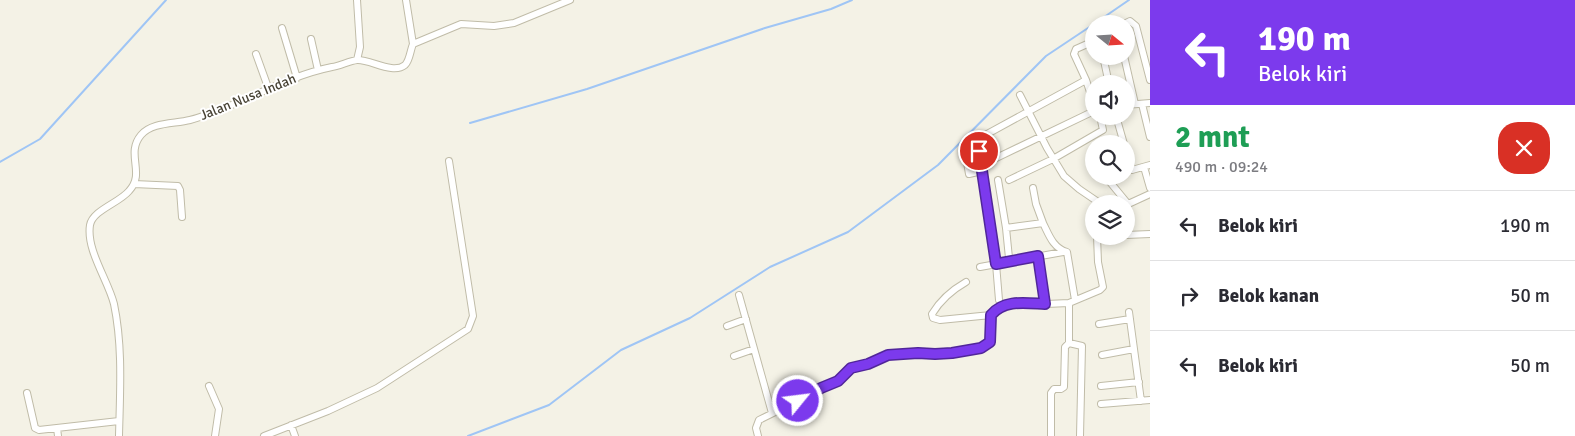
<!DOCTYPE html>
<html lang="id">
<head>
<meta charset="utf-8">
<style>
	:root { --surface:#fff; --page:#f2f2f3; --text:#2b2b33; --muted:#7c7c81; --line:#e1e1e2 }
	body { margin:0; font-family:Signika,sans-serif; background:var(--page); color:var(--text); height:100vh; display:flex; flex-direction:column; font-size:19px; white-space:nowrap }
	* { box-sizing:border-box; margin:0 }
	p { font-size:16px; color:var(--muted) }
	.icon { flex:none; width:28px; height:28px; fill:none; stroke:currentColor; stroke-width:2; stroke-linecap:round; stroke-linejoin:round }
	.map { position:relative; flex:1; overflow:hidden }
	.side { display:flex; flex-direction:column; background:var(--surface); width:425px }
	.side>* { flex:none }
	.guide { background:#7c3aed; color:#fff; overflow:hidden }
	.needle { width:32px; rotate:108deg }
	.buttons { position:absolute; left:1085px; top:15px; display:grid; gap:10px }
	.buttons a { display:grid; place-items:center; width:50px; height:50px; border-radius:50%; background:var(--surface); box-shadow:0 2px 8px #0003; font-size:25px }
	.pin { position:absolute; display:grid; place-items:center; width:42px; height:42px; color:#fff; margin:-21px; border:2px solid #fff; border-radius:50%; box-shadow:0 1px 5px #0007 }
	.me { position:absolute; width:55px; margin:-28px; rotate:61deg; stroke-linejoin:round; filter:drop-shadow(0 0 4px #0008) }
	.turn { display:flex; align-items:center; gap:18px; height:105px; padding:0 25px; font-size:22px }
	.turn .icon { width:65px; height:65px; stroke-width:2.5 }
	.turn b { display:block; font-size:35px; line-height:42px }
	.round { display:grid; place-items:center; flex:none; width:52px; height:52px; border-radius:20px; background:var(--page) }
	.headline { display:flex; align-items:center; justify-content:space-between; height:85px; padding:0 25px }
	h1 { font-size:30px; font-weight:800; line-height:38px; color:#1e9e55 }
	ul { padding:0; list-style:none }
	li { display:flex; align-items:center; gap:15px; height:70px; padding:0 25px; border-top:1px solid var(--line) }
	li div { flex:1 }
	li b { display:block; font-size:19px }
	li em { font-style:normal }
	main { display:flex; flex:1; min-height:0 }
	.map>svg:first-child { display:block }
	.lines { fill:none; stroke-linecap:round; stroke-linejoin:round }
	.stream { stroke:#9fc5f5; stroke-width:2 }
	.street-casing { stroke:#c0bca8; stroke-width:8 }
	.street { stroke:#fff; stroke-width:6 }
	.route-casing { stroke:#51269a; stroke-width:12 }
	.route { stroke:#7c3aed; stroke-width:9 }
	.labels { text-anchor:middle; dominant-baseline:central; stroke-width:4; stroke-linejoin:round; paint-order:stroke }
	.street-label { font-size:14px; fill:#484335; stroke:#fff }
</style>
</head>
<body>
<main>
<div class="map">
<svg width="1150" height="436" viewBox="0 0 1150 436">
	<rect width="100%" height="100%" fill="#f4f2e6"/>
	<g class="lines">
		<path class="stream" d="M 1094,24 L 1129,0
			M 470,123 L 587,89 L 765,28 L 831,9 L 852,0
			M 0,162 L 40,139 L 166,0
			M 468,436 L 549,405 L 621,350 L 690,318 L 770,267 L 848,232 L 938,165 L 1046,56 L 1094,24"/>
		<defs>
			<path id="street" d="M 406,0 L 413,44
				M 1124,24 L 1130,21 L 1136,26 L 1150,80
				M 282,28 L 297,78
				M 311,39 L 318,70
				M 1094,41 L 1076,49 L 1074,54 L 1086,80 L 1094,104
				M 256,54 L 269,90
				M 1103,56 L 1109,84
				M 1124,56 L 1135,104
				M 357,60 L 360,47 L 357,0
				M 1020,95 L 1047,148 L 1064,176 L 1079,189 L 1101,204
				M 1142,104 L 1150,137
				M 1126,105 L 1150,103
				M 1116,116 L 1124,144
				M 978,139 L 1086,80
				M 964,145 L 969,174 L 982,171
				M 979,151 L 996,264 L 999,300
				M 1126,151 L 1132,170 L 1150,165
				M 990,161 L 1094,111
				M 1144,167 L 1150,188
				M 1105,176 L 1128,204
				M 998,180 L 1006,228 L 1043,223 C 1049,235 1053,248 1067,252 L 1075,300
				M 1009,180 L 1053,159 L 1103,130 L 1100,116
				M 134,184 L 178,186 L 180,190 L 182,217
				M 1033,188 L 1036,204 L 1043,223
				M 1126,205 L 1150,194
				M 1006,228 L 1009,258
				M 1126,235 L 1150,234
				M 1038,256 L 1045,304
				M 980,267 L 1063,252
				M 966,282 C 952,290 941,299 932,314 L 933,318 L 940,320 L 991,315 L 998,309 L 1013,303 L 1046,304 L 1069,303 L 1100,290 L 1103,287 L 1098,262 L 1097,236
				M 739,295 L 772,413
				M 1129,312 L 1141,401
				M 1099,324 L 1130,319
				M 727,326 L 746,319
				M 1069,343 L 1082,346 L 1080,436
				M 1102,355 L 1134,349
				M 734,356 L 754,349
				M 209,386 L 219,409 L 215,436
				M 1101,386 L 1139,382
				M 27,393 L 35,428 L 39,430 L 119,421
				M 1101,404 L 1150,400
				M 291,425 L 295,436
				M 57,428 L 58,436
				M 119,436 C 120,392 123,347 114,304 C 108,280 86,250 90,225 C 93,210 119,203 129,191 C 146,173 125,154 141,135 C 152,122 174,124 190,120 C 239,107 282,77 332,67 C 340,66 349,61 357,60 C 370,59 393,75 405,65 C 410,60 410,51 413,44 L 461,24 L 494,26 L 514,23 L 570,0
				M 264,436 L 328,411 L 377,388 L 468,329 L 473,316 L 449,161
				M 758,436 L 756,428 L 759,420 L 838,381 L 851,368 L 868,364 L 888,355 L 918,353 L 944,354 L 968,351 L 986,345 L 989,342 L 991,337 L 991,315
				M 1051,436 L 1051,393 L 1054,389 L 1061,389 L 1064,387 L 1065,347 L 1069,343 L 1069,303"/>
		</defs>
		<use href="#street" class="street-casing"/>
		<use href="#street" class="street"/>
	</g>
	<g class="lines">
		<defs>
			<path id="route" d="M 798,401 L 821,388 L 838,381 L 851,368 L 868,364 L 888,355 L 918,353 L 935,354 L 952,353 L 981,348 L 990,342 L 991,315 C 1004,299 1026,303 1045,304 L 1038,256 L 996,264 L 979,151"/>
		</defs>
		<use href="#route" class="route-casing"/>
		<use href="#route" class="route"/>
	</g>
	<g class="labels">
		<g class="street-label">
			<text transform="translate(248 97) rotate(-22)">Jalan Nusa Indah</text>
		</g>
	</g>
</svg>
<div class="buttons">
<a><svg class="needle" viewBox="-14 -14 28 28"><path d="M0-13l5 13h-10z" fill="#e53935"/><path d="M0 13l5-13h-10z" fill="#7c7c81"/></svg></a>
<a><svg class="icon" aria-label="sound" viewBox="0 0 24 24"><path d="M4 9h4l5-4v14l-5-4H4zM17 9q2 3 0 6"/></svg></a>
<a><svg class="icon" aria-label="search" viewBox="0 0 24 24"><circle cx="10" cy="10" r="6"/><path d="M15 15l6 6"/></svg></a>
<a><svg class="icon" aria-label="layers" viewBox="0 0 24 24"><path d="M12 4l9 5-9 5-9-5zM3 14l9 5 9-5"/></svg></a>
</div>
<div class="pin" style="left:979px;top:151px;background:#d93025"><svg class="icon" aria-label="arrive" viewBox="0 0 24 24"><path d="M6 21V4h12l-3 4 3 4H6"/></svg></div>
<svg class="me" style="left:798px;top:401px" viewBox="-20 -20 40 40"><circle r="17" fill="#7c3aed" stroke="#fff" stroke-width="3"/><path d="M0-11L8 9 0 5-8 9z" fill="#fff"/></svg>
</div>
<section class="side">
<div class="guide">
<div class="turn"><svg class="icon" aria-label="left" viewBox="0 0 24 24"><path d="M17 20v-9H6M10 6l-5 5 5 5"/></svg><div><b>190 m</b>Belok kiri</div></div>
</div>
<div class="headline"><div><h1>2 mnt</h1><p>490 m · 09:24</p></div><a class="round" style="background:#d93025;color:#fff"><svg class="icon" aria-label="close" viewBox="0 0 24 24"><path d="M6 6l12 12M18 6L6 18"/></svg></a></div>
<ul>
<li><svg class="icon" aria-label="left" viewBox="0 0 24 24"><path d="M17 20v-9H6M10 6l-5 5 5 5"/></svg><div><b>Belok kiri</b></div><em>190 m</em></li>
<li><svg class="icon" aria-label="right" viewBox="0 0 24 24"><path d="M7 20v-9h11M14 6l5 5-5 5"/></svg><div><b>Belok kanan</b></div><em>50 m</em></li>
<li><svg class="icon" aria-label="left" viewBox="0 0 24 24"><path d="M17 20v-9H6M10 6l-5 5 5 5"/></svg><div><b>Belok kiri</b></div><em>50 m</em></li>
</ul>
</section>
</main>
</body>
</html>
